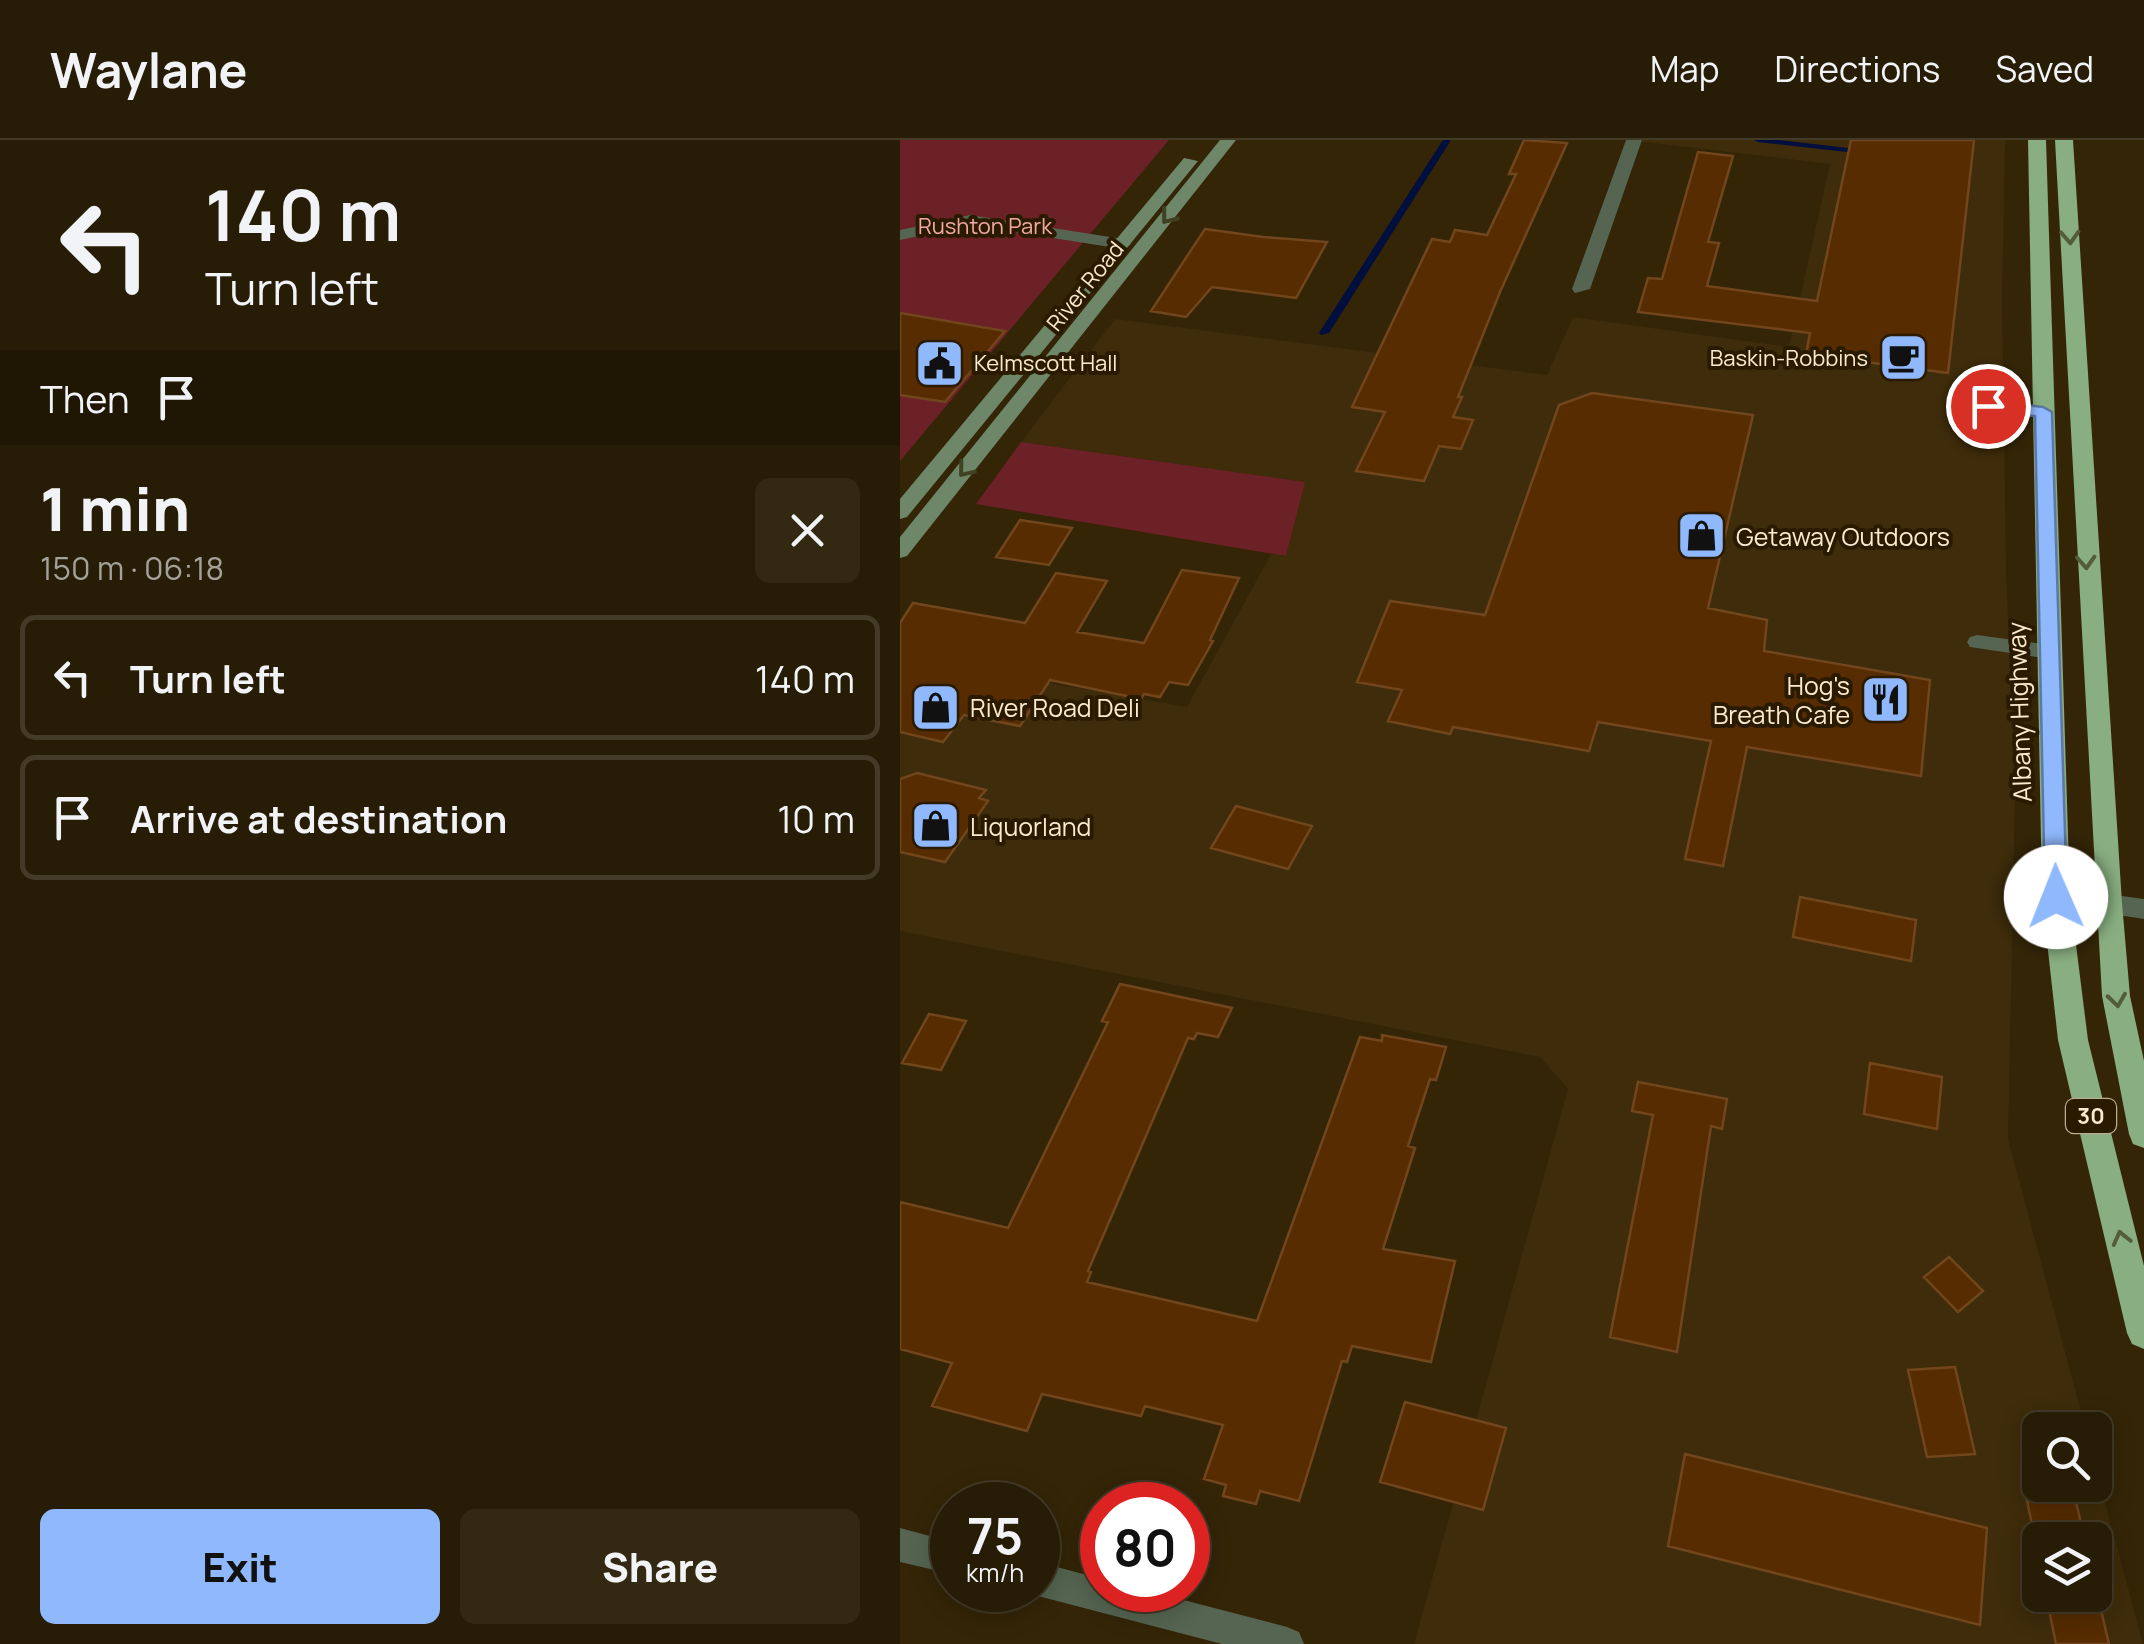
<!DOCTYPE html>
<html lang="en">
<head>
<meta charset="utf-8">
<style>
	:root { --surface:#271c05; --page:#332913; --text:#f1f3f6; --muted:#a4a19a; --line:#433a27; --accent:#8fb8fd }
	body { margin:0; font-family:Manrope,sans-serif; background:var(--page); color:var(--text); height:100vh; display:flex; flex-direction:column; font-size:38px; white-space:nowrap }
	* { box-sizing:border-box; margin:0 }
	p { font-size:32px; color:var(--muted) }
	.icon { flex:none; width:55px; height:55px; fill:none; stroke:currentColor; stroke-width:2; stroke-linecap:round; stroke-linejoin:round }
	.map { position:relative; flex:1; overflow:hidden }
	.side { display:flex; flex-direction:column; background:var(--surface); width:900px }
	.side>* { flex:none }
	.banner { background:#271c05; color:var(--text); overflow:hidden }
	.controls { position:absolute; left:1122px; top:1272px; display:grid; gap:20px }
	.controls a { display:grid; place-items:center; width:90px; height:90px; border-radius:15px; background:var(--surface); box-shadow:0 5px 25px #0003,0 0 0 2px var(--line); font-size:50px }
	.speed { position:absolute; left:30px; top:1342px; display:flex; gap:20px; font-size:50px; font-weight:700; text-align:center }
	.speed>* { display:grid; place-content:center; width:130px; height:130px; border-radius:50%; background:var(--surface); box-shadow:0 5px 25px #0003,0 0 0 2px var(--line); line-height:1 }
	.speed small { font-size:25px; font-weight:400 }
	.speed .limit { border:15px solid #d22; background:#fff; color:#111 }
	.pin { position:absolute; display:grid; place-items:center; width:85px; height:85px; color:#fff; margin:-42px; border:5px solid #fff; border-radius:50%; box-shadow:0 2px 10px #0007 }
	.me { position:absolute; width:110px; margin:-55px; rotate:359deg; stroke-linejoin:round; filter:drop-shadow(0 0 8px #0008) }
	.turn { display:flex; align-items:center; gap:35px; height:210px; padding:0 40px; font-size:45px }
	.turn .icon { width:130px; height:130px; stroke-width:2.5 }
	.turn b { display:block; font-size:70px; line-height:85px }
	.then { display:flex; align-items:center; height:95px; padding:0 40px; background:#0003; gap:20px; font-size:38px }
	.round { display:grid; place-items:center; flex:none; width:105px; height:105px; border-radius:15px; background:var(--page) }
	.summary { display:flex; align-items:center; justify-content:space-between; height:170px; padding:0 40px }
	h1 { font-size:60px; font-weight:800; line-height:75px }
	.button { display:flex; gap:20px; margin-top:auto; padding:20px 40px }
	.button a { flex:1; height:115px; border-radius:15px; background:var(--accent); color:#111; font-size:40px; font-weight:800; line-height:115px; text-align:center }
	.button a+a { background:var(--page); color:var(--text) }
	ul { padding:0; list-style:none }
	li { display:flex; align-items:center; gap:30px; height:125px; margin:0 20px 15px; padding:0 20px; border:5px solid var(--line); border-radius:15px }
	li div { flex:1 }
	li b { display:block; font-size:38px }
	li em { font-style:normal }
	header { display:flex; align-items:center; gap:60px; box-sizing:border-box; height:140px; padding:0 50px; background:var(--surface); border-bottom:2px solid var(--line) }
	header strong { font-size:48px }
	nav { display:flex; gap:55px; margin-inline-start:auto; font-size:35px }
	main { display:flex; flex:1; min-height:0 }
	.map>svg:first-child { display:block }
	.built { fill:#3e2c0a; fill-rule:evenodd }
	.green { fill:#6c2126 }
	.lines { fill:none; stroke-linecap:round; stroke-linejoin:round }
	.stream { fill:#000f3d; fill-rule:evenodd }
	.building { fill:#562c00; stroke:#72461d; stroke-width:2.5 }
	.service { fill:#556551; fill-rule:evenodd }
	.minor { fill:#556551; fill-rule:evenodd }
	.tertiary { fill:#556551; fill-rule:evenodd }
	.secondary { fill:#6d8768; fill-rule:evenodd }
	.trunk { fill:#88ae81; fill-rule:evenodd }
	.oneway { stroke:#414124 }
	.oneway2 { stroke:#545d3a }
	.route { fill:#8fb8fd; stroke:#5d78a4; stroke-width:2.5 }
	.labels { text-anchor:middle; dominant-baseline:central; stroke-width:8; stroke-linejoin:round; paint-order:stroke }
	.far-park-label { font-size:22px; fill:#f3a9a8; stroke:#2a1b00 }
	.far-street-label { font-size:22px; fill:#fbeace; stroke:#2a1b00 }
	.far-poi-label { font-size:22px; fill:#fbeace; stroke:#2a1b00; text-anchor:end }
	.shield { fill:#2a1b00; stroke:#bcac90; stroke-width:2.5 }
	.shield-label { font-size:22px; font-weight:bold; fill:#fbeace }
	.poi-label { font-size:25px; fill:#fbeace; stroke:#2a1b00; text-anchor:start }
	.street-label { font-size:25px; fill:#fbeace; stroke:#2a1b00 }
</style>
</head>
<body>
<header>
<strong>Waylane</strong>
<nav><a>Map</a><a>Directions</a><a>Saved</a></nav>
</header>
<main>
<section class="side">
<div class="banner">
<div class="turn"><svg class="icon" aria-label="left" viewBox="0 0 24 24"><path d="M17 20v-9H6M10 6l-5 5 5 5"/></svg><div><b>140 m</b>Turn left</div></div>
<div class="then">Then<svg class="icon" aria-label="arrive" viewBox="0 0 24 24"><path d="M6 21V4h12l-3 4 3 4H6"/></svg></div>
</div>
<div class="summary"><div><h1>1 min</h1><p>150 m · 06:18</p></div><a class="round"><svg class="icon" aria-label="close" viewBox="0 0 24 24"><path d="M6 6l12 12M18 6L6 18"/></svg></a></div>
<ul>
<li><svg class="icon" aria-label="left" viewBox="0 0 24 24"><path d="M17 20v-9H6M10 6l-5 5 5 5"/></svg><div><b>Turn left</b></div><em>140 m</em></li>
<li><svg class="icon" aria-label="arrive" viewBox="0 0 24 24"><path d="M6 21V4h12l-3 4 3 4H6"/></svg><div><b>Arrive at destination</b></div><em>10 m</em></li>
</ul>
<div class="button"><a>Exit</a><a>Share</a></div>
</section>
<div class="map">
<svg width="1244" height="1504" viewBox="0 0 1244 1504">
	<rect width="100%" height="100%" fill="#342507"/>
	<path class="built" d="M 727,0 L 1105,0 L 1102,159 L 1106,426 L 1115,656 L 1108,999 L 1186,1290 L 1140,1290 L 1140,1345 L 1195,1345 L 1195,1325 L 1243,1504 L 514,1504 L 668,949 L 640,917 L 0,791 L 0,517 L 287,567 L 371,414 L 386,416 L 404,342 L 121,302 L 215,179 L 647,235 L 673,177 L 889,207 L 930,24 ZM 1140,1400 L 1195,1400 L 1195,1455 L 1140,1455 Z"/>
	<path class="green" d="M 0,0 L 269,0 L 0,321 Z
		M 121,302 L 405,342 L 386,416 L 76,364 Z"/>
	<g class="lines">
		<path class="stream" d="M 543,0 L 551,0 L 429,193 L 421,195 L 419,193 Z
			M 854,0 L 879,0 L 965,10 L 969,12 L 965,14 L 858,2 Z"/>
	</g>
	<path class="building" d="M 624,0 L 667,3 L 600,152 L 558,257 L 562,257 L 553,277 L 573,280 L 561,309 L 539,306 L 524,341 L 456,331 L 485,272 L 452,267 L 532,99 L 550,102 L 555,90 L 587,95 L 616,34 L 609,34 Z
		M 951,0 L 1074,0 L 1048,233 L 906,214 L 910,193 L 738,172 L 748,138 L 762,139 L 798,12 L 833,16 L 808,102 L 819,103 L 807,146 L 917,161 Z
		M 305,89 L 363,97 L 427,102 L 396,158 L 312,147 L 286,177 L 251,171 Z
		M 0,173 L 105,191 L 45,262 L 0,255 Z
		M 692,253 L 853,275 L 808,468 L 867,480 L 864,511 L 1030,540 L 1021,636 L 847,607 L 823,726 L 785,719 L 811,601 L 698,582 L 689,611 L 553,587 L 550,594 L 488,581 L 502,550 L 457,542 L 490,461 L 585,475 L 659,265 Z
		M 120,380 L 172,388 L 149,425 L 96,417 Z
		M 282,430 L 339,438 L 310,500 L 313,501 L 288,545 L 269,542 L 260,557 L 244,554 L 241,559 L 150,540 L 120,586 L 64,575 L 43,602 L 0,592 L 0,483 L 13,463 L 125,483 L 156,433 L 207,441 L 177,492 L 244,503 Z
		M 17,633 L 86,650 L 79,658 L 88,661 L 45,722 L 0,712 L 0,639 Z
		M 336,666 L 412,686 L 388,729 L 311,708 Z
		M 900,757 L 1016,780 L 1011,821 L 893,797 Z
		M 220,844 L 332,868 L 318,897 L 297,893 L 294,899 L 288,898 L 188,1131 L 191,1132 L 187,1142 L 357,1181 L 460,897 L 482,901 L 482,895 L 546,907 L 536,940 L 530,939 L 508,1006 L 515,1008 L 483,1109 L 555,1121 L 531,1222 L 452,1206 L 447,1222 L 442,1221 L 399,1361 L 360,1351 L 356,1364 L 323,1356 L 326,1345 L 304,1339 L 323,1285 L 245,1266 L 241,1276 L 142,1254 L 127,1291 L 32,1266 L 52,1223 L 0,1209 L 0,1062 L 108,1088 L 208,882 L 202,881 Z
		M 29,874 L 66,881 L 41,930 L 2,923 Z
		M 970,923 L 1042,937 L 1037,989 L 964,974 Z
		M 738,942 L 827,959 L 822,989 L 811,986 L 777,1212 L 710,1197 L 753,975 L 732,971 Z
		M 1049,1117 L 1083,1151 L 1058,1172 L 1024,1137 Z
		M 1055,1227 L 1075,1314 L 1027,1317 L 1008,1230 Z
		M 505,1262 L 606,1288 L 583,1370 L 480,1342 Z
		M 785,1314 L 1087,1388 L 1080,1485 L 768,1406 Z
		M 1140,1330 L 1140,1345 L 1172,1345 L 1185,1400 L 1140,1400 L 1140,1423 L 1121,1332 Z
		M 1195,1445 L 1209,1504 L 1156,1504 L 1146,1455 L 1195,1455 Z"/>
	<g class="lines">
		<path class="service" d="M 70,75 L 223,99 L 231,104 L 223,109 L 70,85 L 0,100 L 0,90 Z
			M 1090,235 L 1098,240 L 1099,263 L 1143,267 L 1152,272 L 1143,277 L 1081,271 L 1082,240 Z
			M 1077,495 L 1150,505 L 1160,512 L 1150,519 L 1070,507 L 1067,502 L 1070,497 Z"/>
		<path class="minor" d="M 726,0 L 742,0 L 690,149 L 675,153 L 672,149 Z
			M 0,1388 L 52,1402 L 52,1434 L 0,1422 Z
			M 138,1422 L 202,1439 L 202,1450 L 245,1450 L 387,1487 L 399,1492 L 404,1504 L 322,1504 L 138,1456 L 126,1450 L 138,1450 Z"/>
		<path class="tertiary" d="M 1156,747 L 1244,759 L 1244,779 L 1147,764 L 1143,757 L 1147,750 Z"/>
		<path class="secondary" d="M 320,0 L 336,0 L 7,416 L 0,418 L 0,397 Z
			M 284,18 L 298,21 L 7,377 L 0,379 L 0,359 Z"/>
		<path class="trunk" d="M 1128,0 L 1146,0 L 1170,757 L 1188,900 L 1244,1126 L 1244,1209 L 1232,1204 L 1227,1193 L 1158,900 L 1142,757 Z
			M 1155,0 L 1173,0 L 1222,763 L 1230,856 L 1244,921 L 1244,1008 L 1233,1004 L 1229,994 L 1202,856 Z"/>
	</g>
	<defs><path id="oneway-chevron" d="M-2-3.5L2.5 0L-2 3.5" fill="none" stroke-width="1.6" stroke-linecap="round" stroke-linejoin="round" transform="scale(2.5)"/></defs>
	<g class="oneway">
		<use href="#oneway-chevron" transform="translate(268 77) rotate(128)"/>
		<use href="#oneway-chevron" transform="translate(65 330) rotate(129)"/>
	</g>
	<g class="oneway2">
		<use href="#oneway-chevron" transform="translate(1170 97) rotate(87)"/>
		<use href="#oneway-chevron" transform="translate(1186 422) rotate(87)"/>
		<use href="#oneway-chevron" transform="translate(1217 860) rotate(82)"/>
		<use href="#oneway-chevron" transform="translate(1221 1098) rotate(-104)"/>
	</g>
	<path class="route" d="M 1088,261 L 1143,267 L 1152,272 L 1167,757 L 1156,766 L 1145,757 L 1135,276 L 1081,270 L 1081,263 Z"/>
	<defs>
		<symbol id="cafe-square" viewBox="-11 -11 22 22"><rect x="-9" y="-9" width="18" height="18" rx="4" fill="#8fb8fd" stroke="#2a1b00"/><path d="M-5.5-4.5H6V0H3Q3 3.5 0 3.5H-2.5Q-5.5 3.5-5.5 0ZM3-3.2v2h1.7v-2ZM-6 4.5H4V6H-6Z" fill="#111"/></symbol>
		<symbol id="civic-square" viewBox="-11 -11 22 22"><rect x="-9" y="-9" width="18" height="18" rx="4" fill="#8fb8fd" stroke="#2a1b00"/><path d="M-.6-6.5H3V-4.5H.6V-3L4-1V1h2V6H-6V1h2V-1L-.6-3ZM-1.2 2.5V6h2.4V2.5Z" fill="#111"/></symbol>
		<symbol id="shop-square" viewBox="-11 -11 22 22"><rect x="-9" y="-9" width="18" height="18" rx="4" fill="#8fb8fd" stroke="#2a1b00"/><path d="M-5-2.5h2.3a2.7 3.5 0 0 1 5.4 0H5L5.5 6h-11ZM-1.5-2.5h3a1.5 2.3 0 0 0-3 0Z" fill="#111"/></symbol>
		<symbol id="restaurant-square" viewBox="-11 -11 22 22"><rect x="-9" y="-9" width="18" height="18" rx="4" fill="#8fb8fd" stroke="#2a1b00"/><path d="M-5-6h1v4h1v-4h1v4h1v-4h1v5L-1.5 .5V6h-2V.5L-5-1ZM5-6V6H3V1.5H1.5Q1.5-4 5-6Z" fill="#111"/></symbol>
	</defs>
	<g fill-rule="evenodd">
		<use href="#cafe-square" x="976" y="190" width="55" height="55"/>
		<use href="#civic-square" x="12" y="196" width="55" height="55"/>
		<use href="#shop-square" x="774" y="368" width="55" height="55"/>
		<use href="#restaurant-square" x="958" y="532" width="55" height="55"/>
		<use href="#shop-square" x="8" y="540" width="55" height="55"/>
		<use href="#shop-square" x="8" y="658" width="55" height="55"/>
	</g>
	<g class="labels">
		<g class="far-park-label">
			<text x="85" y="86">Rushton Park</text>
		</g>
		<g class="far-street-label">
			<text transform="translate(185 146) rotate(-51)">River Road</text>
		</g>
		<g class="far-poi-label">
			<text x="968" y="218">Baskin-Robbins</text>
			<text x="74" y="223" text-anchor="start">Kelmscott Hall</text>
		</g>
		<rect class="shield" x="1166" y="959" width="50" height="34" rx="8"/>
		<g class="shield-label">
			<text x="1191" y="976">30</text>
		</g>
		<g class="poi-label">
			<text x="836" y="396">Getaway Outdoors</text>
			<text x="950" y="545" text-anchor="end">Hog's<tspan x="950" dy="29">Breath Cafe</tspan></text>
			<text x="70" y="567">River Road Deli</text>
			<text x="70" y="686">Liquorland</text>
		</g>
		<g class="street-label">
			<text transform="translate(1119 572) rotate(-92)">Albany Highway</text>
		</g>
	</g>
</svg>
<div class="controls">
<a><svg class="icon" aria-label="search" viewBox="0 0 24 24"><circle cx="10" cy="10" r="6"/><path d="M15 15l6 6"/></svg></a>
<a><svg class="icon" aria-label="layers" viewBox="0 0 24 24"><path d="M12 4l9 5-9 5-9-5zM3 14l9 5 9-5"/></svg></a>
</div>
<div class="speed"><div>75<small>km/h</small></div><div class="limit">80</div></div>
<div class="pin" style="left:1088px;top:266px;background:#d93025"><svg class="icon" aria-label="arrive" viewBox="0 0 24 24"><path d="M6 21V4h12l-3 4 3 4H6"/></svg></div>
<svg class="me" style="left:1156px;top:757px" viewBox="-20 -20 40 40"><circle r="19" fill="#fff"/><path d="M0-13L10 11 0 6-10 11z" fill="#8fb8fd"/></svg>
</div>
</main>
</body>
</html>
